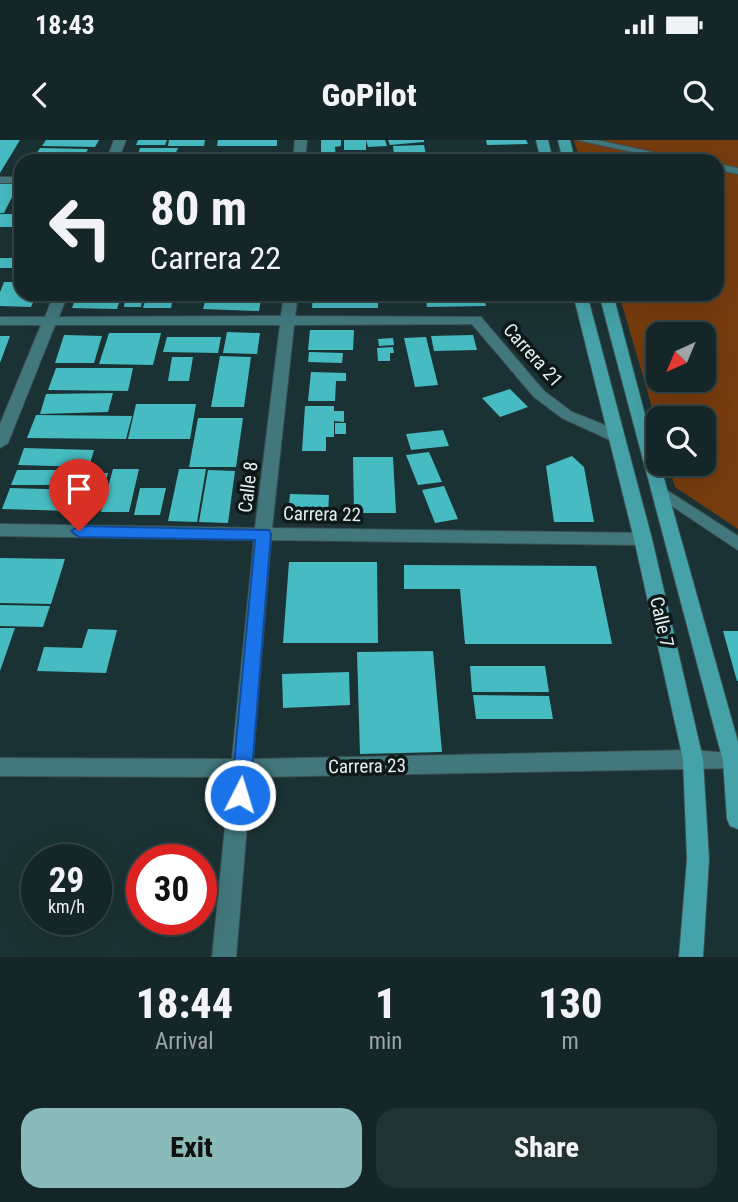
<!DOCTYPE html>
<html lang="en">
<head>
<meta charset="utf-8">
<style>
	:root { --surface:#142627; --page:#213233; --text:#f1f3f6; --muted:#9da5a7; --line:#334344; --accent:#8bbbb9 }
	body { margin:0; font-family:"Roboto Condensed",sans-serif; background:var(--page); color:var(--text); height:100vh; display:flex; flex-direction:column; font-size:26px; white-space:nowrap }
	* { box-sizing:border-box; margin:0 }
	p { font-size:23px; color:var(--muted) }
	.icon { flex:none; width:38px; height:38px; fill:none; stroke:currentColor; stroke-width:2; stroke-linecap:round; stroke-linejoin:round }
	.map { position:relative; height:817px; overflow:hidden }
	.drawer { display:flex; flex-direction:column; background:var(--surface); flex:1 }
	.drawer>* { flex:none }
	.guide { position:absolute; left:14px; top:14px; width:710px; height:147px; border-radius:21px; box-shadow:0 7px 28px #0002,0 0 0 2px var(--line); background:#142627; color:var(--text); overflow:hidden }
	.needle { width:46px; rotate:224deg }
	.buttons { position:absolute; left:646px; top:182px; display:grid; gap:14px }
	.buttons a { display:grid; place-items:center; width:70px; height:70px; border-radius:14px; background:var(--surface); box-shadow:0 7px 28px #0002,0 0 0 2px var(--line); font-size:35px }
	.speed { position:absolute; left:21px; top:704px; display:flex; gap:14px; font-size:35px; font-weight:700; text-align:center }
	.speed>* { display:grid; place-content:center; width:91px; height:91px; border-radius:50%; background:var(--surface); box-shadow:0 7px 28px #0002,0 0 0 2px var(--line); line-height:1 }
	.speed small { font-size:18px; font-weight:400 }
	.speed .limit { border:10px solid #d22; background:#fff; color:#111 }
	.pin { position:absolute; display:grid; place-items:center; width:60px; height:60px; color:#fff; margin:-72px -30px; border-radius:50% 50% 50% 0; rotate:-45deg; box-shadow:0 0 7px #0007 }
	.pin .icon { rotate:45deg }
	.me { position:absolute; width:77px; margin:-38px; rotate:5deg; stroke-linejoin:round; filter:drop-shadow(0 0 5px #0008) }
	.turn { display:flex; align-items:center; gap:24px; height:147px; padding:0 21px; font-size:32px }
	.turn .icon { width:91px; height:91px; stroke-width:2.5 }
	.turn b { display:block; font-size:49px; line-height:60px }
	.eta { display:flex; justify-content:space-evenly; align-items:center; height:119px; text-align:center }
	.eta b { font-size:42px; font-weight:800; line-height:49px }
	.action { display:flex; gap:14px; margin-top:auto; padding:14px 21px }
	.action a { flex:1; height:80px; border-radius:21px; background:var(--accent); color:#111; font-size:28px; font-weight:800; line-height:80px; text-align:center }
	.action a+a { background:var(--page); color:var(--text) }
	.status { display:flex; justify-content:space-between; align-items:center; height:49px; padding:0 35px; background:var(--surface); direction:ltr }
	.status svg { height:19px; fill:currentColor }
	header { display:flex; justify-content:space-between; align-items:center; height:91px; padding:0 21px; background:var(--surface); font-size:32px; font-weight:800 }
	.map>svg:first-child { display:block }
	.green { fill:#773c0d; fill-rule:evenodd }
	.building { fill:#47bbc2 }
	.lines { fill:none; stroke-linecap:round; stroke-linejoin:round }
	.service-casing { stroke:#3b5052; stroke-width:2 }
	.minor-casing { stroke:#3b5052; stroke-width:2 }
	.secondary-casing { stroke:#3b5052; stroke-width:2 }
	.service { fill:#42787c; fill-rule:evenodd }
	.minor { fill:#42787c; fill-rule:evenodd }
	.secondary { fill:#45a2a8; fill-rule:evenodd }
	.route { fill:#1a73e8; stroke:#114b97; stroke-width:2 }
	.labels { text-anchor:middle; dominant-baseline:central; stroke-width:7; stroke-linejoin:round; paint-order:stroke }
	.street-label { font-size:19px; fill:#e1eff0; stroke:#0e1818 }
</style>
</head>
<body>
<div class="status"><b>18:43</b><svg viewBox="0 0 49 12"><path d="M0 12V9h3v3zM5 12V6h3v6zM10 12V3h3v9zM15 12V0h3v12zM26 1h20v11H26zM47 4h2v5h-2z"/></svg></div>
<header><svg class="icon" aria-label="back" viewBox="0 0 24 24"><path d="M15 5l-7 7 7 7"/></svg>GoPilot<svg class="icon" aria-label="search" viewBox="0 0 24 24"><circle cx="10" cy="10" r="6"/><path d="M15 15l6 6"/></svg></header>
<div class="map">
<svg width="738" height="817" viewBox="0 0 738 817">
	<rect width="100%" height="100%" fill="#1b3234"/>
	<path class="green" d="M 574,0 L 738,0 L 738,389 L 675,347 L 668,324 L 704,324 L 704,278 L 658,278 L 658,288 L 619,154 L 718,154 L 718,21 L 580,21 ZM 658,194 L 704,194 L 704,240 L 658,240 Z"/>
	<path class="building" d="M 0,0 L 20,0 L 0,33 Z
		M 46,0 L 99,0 L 95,7 L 42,6 Z
		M 138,0 L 167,0 L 165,5 L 136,5 Z
		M 169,0 L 205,0 L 204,6 L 168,6 Z
		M 218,0 L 277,0 L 277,6 L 217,6 Z
		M 321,0 L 341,0 L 341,6 L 335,7 L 336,21 L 321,18 Z
		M 344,0 L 366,0 L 366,10 L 344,10 Z
		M 366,0 L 385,0 L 387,6 L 368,7 Z
		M 388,0 L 424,0 L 424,2 L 390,5 Z
		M 486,0 L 526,0 L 528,4 L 487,5 Z
		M 424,5 L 426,15 L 394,15 L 393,6 Z
		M 40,8 L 88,9 L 82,21 L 32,21 Z
		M 140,8 L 178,8 L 172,21 L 150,21 L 150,18 L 137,18 Z
		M 369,13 L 386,13 L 388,21 L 370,21 Z
		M 214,15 L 250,16 L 250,21 L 213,21 Z
		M 429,15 L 457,15 L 459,21 L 430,21 Z
		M 252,16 L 279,16 L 278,21 L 251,21 Z
		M 0,43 L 19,43 L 4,73 L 0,73 Z
		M 0,74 L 21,74 L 21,78 L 17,87 L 0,87 Z
		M 0,118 L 21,118 L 21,124 L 19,128 L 0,128 Z
		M 4,142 L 21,142 L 21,154 L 37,154 L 31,167 L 0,166 L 0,152 Z
		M 77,154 L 122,154 L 117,169 L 72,168 Z
		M 126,154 L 143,154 L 141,167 L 124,167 Z
		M 147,154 L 174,154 L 171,168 L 143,168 Z
		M 178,154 L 195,154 L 193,163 L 176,163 Z
		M 207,154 L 262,154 L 259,171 L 203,169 Z
		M 313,154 L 378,154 L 378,168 L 312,168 Z
		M 425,154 L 483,154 L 486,166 L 427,167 Z
		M 310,190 L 354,190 L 353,210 L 308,210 Z
		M 227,192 L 260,193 L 257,214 L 223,213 Z
		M 109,193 L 161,193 L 153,225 L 99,224 Z
		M 64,195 L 102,196 L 94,223 L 55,223 Z
		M 473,195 L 477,210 L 434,211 L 431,196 Z
		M 0,196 L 10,196 L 0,223 Z
		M 167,197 L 221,197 L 218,213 L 163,212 Z
		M 426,197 L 438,245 L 415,247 L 404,198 Z
		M 393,198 L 394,205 L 379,206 L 378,199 Z
		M 393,207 L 394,213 L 390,213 L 390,221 L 378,221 L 377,208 Z
		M 309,212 L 343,213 L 342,223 L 308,222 Z
		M 220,216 L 251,217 L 244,267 L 211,267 Z
		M 172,217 L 193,217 L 189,241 L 168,241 Z
		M 56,228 L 133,228 L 128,251 L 48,250 Z
		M 311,232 L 346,233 L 346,241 L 336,241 L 335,261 L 308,261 Z
		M 510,249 L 528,267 L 500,277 L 482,258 Z
		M 113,253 L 108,272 L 40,274 L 46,254 Z
		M 136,264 L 196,264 L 190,299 L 128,299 Z
		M 305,266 L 334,266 L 334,271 L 344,271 L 344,282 L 334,281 L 334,297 L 326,297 L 326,311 L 302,311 Z
		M 36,275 L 132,276 L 126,299 L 27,298 Z
		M 198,278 L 243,278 L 236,327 L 189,327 Z
		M 335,283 L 346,283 L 346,294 L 335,294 Z
		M 443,290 L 449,306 L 411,310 L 406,294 Z
		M 24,308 L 94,310 L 89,327 L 18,325 Z
		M 429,312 L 442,342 L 418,345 L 406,315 Z
		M 572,316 L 584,327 L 594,382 L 554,382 L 546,326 Z
		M 353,317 L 393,317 L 396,373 L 354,373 Z
		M 113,329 L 139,329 L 129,372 L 101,372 Z
		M 179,329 L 206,329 L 197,382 L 168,381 Z
		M 17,330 L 88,330 L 83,345 L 11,345 Z
		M 208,330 L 235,331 L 228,383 L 199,382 Z
		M 90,333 L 108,333 L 98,372 L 79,372 Z
		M 444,346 L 458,379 L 435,383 L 422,350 Z
		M 10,348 L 79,350 L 72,371 L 2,369 Z
		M 140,348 L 166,348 L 160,375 L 134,375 Z
		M 290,354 L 329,355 L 328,374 L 288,373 Z
		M 0,418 L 65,419 L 51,464 L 0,463 Z
		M 289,422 L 377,422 L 378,503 L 283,503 Z
		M 404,425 L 596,426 L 612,504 L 465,504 L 460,449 L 404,449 Z
		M 0,465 L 50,466 L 43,487 L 0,486 Z
		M 0,488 L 15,488 L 0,531 Z
		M 88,489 L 117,490 L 106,533 L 37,531 L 44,507 L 82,508 Z
		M 723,491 L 738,491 L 738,541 L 737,541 Z
		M 433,511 L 442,612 L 360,614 L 357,512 Z
		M 470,526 L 545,526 L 549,552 L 472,552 Z
		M 349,532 L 350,565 L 283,568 L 282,534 Z
		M 473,555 L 549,556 L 553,579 L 476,579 Z"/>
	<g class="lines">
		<defs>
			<path id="service" d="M 577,0 L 597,0 L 693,21 L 673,21 Z
				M 718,24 L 738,28 L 738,34 L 718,30 Z
				M 662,347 L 738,396 L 738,410 L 657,356 L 655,352 L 657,348 Z"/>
			<path id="minor" d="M 114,0 L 126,0 L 118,21 L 106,21 Z
				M 295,0 L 307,0 L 305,21 L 293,21 Z
				M 0,37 L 21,37 L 21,43 L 0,43 Z
				M 54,154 L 68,154 L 59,177 L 281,176 L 284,154 L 298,154 L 295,176 L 481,177 L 544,251 L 572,272 L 622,292 L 624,296 L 622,300 L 610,300 L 562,278 L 534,257 L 472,184 L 294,185 L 272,388 L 643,393 L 652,399 L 643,405 L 271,400 L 253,619 L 693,610 L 738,614 L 738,628 L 251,637 L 236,817 L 212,817 L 230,637 L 0,636 L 0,618 L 232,619 L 254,400 L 0,396 L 0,384 L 255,388 L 280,185 L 55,185 L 8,303 L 0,308 L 0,284 L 41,185 L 0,185 L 0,177 L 45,177 Z"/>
			<path id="secondary" d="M 536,0 L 548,0 L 553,21 L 541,21 Z
				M 558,0 L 570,0 L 575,21 L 563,21 Z
				M 573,154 L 587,154 L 652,399 L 703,619 L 709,719 L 703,817 L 679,817 L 687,719 L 683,619 L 634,399 Z
				M 599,154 L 613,154 L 658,324 L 660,324 L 738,602 L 738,689 L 730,686 L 727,679 L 723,621 Z"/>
		</defs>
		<use href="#service" class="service-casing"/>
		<use href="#minor" class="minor-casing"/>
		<use href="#secondary" class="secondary-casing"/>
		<use href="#service" class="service"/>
		<use href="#minor" class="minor"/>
		<use href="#secondary" class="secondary"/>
	</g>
	<path class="route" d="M 79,386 L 269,390 L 271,394 L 250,655 L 247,661 L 240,664 L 234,661 L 231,655 L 255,400 L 79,397 L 71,391 Z"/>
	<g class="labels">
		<g class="street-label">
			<text transform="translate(533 215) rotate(48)">Carrera 21</text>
			<text transform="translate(248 347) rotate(-83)">Calle 8</text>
			<text transform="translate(322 374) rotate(1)">Carrera 22</text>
			<text transform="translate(662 482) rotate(77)">Calle 7</text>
			<text transform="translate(367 626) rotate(-1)">Carrera 23</text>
		</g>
	</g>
</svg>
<div class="buttons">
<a><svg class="needle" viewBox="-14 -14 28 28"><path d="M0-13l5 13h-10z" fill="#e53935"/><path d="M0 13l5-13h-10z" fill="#9da5a7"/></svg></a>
<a><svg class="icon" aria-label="search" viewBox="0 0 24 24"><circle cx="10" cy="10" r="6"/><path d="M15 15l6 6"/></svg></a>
</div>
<div class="speed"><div>29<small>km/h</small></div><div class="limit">30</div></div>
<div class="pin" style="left:79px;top:391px;background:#d93025"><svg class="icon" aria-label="arrive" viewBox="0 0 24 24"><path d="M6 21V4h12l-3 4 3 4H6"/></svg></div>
<svg class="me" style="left:240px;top:655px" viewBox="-20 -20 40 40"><circle r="17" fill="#1a73e8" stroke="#fff" stroke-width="3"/><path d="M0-11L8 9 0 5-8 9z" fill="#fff"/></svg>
<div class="guide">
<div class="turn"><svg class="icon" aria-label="left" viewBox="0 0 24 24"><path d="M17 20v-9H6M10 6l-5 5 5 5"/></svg><div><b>80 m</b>Carrera 22</div></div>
</div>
</div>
<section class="drawer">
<div class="eta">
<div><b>18:44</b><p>Arrival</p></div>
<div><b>1</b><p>min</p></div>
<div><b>130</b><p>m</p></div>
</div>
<div class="action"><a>Exit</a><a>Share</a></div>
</section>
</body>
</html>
